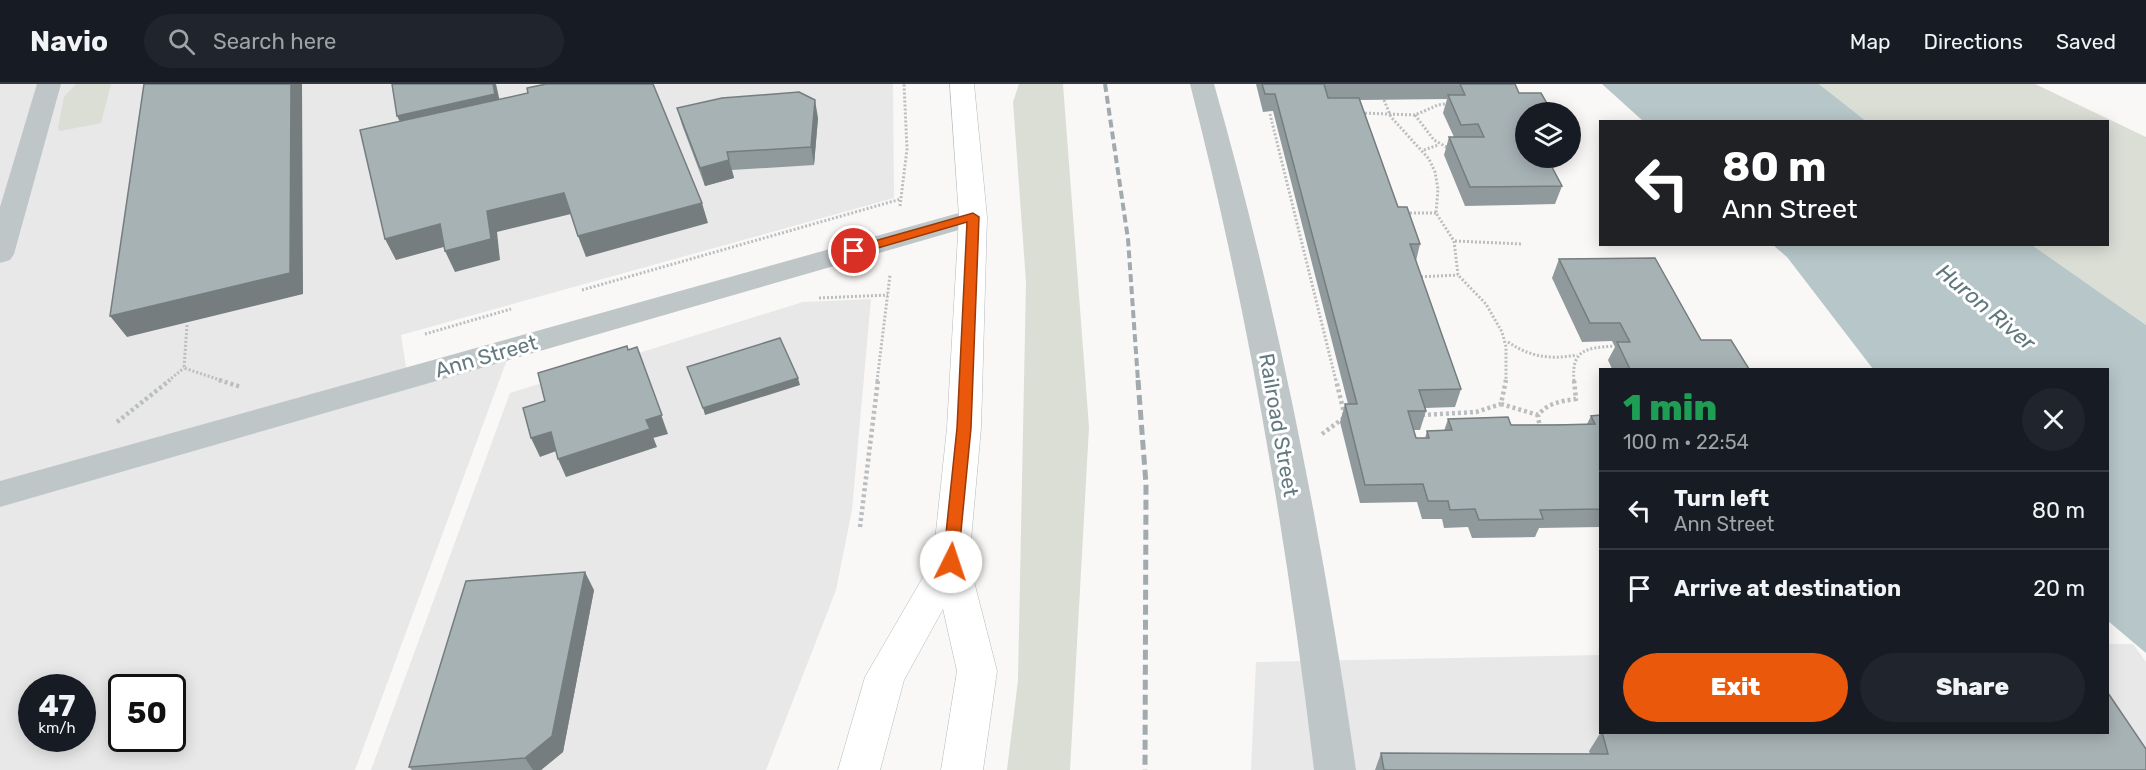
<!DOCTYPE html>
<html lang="en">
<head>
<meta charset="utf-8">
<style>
	:root { --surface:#171b24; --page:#20242c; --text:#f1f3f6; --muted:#9ea1a6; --line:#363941; --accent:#ea580c }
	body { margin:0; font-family:Rubik,sans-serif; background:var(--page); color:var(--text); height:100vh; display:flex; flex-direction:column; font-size:22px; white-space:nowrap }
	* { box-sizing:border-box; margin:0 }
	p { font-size:20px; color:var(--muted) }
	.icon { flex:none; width:33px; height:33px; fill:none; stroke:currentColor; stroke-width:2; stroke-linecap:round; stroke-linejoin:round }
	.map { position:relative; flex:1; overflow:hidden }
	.panel { position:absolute; left:1599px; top:284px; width:510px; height:366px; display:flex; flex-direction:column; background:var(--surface); border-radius:0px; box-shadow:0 3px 15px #0003 }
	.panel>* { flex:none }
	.top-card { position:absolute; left:1599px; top:36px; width:510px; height:126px; border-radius:0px; box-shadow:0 3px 15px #0003; background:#202124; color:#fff; overflow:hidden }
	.tools { position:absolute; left:1515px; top:18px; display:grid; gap:12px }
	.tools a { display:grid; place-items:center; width:66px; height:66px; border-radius:50%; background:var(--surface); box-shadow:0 3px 15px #0003; font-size:30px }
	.speed { position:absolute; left:18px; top:590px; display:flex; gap:12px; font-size:30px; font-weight:700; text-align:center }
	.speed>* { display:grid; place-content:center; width:78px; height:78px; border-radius:50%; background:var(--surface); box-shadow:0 3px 15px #0003; line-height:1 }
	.speed small { font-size:15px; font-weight:400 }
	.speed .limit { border:3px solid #111; border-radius:9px; background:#fff; color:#111 }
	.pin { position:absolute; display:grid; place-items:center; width:51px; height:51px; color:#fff; margin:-26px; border:3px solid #fff; border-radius:50%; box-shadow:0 2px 6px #0007 }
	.me { position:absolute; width:66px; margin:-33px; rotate:4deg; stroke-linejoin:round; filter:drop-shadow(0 0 4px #0008) }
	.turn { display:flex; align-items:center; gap:21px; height:126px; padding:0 24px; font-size:27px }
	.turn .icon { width:78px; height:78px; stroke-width:2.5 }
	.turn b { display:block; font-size:42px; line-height:51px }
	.round { display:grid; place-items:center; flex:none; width:63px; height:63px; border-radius:32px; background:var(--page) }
	.overview { display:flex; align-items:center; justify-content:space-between; height:102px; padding:0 24px }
	h1 { font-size:36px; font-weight:800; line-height:45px; color:#1e9e55 }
	.action { display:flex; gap:12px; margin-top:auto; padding:12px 24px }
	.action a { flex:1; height:69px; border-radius:36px; background:var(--accent); color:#fff; font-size:24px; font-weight:800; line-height:69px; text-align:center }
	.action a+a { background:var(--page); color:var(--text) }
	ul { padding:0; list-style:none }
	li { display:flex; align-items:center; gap:18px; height:78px; padding:0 24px; border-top:2px solid var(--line) }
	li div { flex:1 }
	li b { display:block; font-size:22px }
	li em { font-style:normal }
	header { display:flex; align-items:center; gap:36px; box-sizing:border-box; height:84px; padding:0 30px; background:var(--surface); border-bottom:2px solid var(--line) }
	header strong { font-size:28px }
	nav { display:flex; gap:33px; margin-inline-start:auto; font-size:21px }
	.search { width:420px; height:54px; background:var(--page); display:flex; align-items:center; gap:15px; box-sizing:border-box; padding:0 21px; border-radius:33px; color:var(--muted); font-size:22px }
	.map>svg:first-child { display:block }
	.built { fill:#e7e8e7; fill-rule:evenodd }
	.green { fill:#daded5 }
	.water { fill:#b7c7c9 }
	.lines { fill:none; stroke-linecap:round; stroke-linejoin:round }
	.major-casing { stroke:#b3babc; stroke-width:1 }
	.path-far1 { stroke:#babec0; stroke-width:3; stroke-dasharray:2 2; stroke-linecap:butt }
	.path { stroke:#babec0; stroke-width:4.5; stroke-dasharray:3 3; stroke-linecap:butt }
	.minor { fill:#bfc6c8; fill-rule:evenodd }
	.major { fill:#fff; fill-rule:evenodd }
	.rail-far1 { stroke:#a1aaae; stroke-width:4; stroke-dasharray:8 4; stroke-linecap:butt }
	.rail { stroke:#a1aaae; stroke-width:5; stroke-dasharray:10 5; stroke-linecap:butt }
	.wall { fill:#90999c }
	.shaded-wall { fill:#757d7f }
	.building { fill:#a7b2b5; stroke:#757d7f; stroke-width:1.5 }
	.route { fill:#ea580c; stroke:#983908; stroke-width:1.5 }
	.labels { text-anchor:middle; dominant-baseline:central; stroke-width:6; stroke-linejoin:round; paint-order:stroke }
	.street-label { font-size:21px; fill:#647a81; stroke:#fff }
	.water-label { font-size:22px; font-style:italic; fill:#5f787b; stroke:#fff }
</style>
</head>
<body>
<header>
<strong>Navio</strong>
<div class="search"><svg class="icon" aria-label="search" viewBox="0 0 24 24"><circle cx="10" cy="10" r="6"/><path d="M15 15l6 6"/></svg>Search here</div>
<nav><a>Map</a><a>Directions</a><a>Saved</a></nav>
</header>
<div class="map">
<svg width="2146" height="686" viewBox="0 0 2146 686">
	<rect width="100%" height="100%" fill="#f9f8f6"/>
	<path class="built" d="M 0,0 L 893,0 L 894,114 L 401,251 L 409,302 L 508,273 L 355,686 L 0,686 ZM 32,603 L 82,603 L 82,654 L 32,654 ZM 122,603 L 172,603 L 172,654 L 122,654 Z
		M 871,215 L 852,426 L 836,506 L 766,686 L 371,686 L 510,309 L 803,218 Z
		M 2108,560 L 2133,560 L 2146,578 L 2146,686 L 1251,686 L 1256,578 L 1600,571 L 1600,648 L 2108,648 Z"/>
	<path class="green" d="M 76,0 L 111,0 L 101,39 L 60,47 L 58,44 L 64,13 Z
		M 1019,0 L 1063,0 L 1089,343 L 1070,686 L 1007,686 L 1018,596 L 1026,198 L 1013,18 Z
		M 1819,0 L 2035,0 L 2146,53 L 2146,241 L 2032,161 L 2108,160 L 2108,38 L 1866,37 Z"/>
	<path class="water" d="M 1602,0 L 1819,0 L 1866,37 L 1643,37 Z
		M 1773,161 L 2032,161 L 2146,241 L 2146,569 L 2108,537 L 2108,285 L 1873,285 L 1787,173 Z"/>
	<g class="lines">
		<defs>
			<path id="major" d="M 950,0 L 974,0 L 987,133 L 981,344 L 969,478 L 997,587 L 983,686 L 941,686 L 957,587 L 943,525 L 904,596 L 880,686 L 838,686 L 865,593 L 933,476 L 947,344 L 959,133 Z"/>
		</defs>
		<use href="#major" class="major-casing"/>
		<path class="path-far1" d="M 1384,16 L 1391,33 L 1429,75 L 1435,88 L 1438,105 L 1436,129 L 1454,157 L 1458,191 L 1486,220 L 1502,248 L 1506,263 L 1506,297
			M 1361,29 L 1415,31 L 1438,21 L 1450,19
			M 1270,30 L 1336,297
			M 1415,31 L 1434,56 L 1450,65
			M 1424,66 L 1438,61
			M 900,122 L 907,65 L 904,0
			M 1406,129 L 1436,129
			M 1455,157 L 1523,160
			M 1417,193 L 1458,191
			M 582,206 L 901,115
			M 819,214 L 888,211
			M 187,241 L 184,284 L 223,297
			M 425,250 L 511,225
			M 1508,258 C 1530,273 1551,276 1577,271
			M 168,297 L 184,284
			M 877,297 L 890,191
			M 1574,297 C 1571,265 1587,264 1614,262"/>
		<path class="path" d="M 219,296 L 241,303
			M 1501,320 L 1538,331
			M 1422,331 L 1476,328 L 1501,320 L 1506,296
			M 117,338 L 170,296
			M 1540,345 L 1538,331 C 1548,319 1561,317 1576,315 L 1574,296
			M 1322,350 L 1345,333 L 1336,296
			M 860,443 L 878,296"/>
		<path class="minor" d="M 37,0 L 61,0 L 14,170 L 10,176 L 0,179 L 0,123 Z
			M 1190,0 L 1214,0 C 1278,225 1323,454 1356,686 L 1314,686 C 1287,455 1248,226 1190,0 Z
			M 973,125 L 983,127 L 987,133 L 983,139 L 0,423 L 0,397 Z"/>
		<use href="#major" class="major"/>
		<path class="rail-far1" d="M 1105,0 L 1128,155 L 1138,297"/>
		<path class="rail" d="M 1138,296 L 1146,400 L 1145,686"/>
	</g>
	<path class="wall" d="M 1256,0 L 1515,0 L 1526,28 L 1526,74 L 1562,102 L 1555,120 L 1465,122 L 1444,71 L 1449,53 L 1454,53 L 1443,29 L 1447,15 L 1360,16 L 1398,123 L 1420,160 L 1416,177 L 1461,305 L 1455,323 L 1425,324 L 1426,327 L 1420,346 L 1413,346 L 1416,354 L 1425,354 L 1427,347 L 1444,347 L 1448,335 L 1511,341 L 1587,340 L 1591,332 L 1600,331 L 1600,443 L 1539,444 L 1535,453 L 1472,454 L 1468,443 L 1444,444 L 1442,435 L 1422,435 L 1417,418 L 1360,419 L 1340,338 L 1345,320 L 1348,320 L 1273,27 L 1263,28 Z
		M 677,24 L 818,34 L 814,81 L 732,86 L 734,94 L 705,102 L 682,41 Z
		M 1559,175 L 1701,256 L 1749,285 L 1612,285 L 1608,276 L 1615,263 L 1612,257 L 1582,258 L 1552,194 Z
		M 594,506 L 563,668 L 541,686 L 412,686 L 409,683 Z
		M 1601,648 L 2146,686 L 1375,686 L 1381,669 L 1590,670 L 1589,667 Z"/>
	<path class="shaded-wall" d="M 291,0 L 302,0 L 303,210 L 127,253 L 110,232 Z
		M 493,0 L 496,0 L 502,27 L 406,50 L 397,32 Z
		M 815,16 L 818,34 L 814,81 L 811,63 Z
		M 729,76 L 734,94 L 705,102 L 700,84 Z
		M 564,109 L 571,130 L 497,148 L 500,176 L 455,188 L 445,167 L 487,127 Z
		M 702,119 L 708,139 L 586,173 L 578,152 Z
		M 440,140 L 451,161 L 396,176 L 385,155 Z
		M 637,263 L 668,350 L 653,354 L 646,336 Z
		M 798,294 L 800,301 L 705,331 L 703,324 Z
		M 650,345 L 657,363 L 566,393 L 558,375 Z
		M 551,348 L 559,366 L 540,373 L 531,354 Z
		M 585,488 L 594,506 L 563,668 L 541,686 L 533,686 L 525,674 Z"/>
	<path class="building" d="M 144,0 L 291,0 L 290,189 L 110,232 Z
		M 392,0 L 493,0 L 495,10 L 397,32 Z
		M 546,0 L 653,0 L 702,119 L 578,152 L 564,109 L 487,127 L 491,155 L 445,167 L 440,140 L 385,155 L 360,46 L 528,9 L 527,4 Z
		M 1262,0 L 1324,0 L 1328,14 L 1359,14 L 1398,123 L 1407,123 L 1420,160 L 1410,160 L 1461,305 L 1419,306 L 1426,327 L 1408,327 L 1416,354 L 1429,354 L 1427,347 L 1452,346 L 1448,335 L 1508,333 L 1511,341 L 1556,341 L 1595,340 L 1591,332 L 1600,331 L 1600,425 L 1540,426 L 1543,435 L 1479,436 L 1475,425 L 1450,426 L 1448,417 L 1428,417 L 1423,400 L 1365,401 L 1345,320 L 1357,320 L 1275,10 L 1265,10 Z
		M 1460,0 L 1515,0 L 1519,9 L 1541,9 L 1552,28 L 1526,28 L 1526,74 L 1547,74 L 1562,102 L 1470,103 L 1449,53 L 1484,53 L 1478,40 L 1461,41 L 1448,11 L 1465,11 Z
		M 799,8 L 815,16 L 811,63 L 727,68 L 729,76 L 700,84 L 677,24 L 722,14 Z
		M 1655,174 L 1701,256 L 1731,256 L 1749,285 L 1630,285 L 1617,258 L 1630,258 L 1620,239 L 1590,239 L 1559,175 Z
		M 780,254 L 798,294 L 703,324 L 687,283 Z
		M 627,262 L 628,266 L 637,263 L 662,331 L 646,336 L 650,345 L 558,375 L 551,348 L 531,354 L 523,324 L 545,317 L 538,289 Z
		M 585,488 L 552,652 L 525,674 L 409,683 L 466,497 Z
		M 2108,609 L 2146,665 L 2146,686 L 1384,686 L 1381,669 L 1608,670 L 1602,648 L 2108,648 Z"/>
	<path class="route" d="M 973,129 L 979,133 L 971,344 L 958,478 L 956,482 L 945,482 L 943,478 L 957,344 L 967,138 L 854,171 L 848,167 L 850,164 Z"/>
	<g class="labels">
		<g class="street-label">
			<text transform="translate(486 272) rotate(-16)">Ann Street</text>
			<text transform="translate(1279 341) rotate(80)">Railroad Street</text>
		</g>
		<g class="water-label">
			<text transform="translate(1986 223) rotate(40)">Huron River</text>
		</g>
	</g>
</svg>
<div class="tools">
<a><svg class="icon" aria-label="layers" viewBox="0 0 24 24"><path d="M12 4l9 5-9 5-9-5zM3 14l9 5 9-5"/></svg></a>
</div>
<div class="speed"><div>47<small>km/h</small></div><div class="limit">50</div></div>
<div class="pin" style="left:854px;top:167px;background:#d93025"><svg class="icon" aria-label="arrive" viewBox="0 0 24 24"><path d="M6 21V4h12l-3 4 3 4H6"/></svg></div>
<svg class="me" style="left:951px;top:478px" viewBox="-20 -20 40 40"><circle r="19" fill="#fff"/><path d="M0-13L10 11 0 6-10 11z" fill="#ea580c"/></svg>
<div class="top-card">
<div class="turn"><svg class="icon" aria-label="left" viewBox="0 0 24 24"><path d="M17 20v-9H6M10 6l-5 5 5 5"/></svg><div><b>80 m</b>Ann Street</div></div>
</div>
<section class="panel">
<div class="overview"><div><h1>1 min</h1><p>100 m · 22:54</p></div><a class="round"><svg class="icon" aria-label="close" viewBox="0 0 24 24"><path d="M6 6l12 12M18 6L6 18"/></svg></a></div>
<ul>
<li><svg class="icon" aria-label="left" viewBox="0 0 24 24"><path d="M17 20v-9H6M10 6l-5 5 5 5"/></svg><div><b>Turn left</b><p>Ann Street</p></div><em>80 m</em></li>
<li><svg class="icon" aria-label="arrive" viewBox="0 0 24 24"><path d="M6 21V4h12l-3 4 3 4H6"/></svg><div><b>Arrive at destination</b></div><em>20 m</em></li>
</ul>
<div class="action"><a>Exit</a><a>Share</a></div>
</section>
</div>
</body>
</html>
